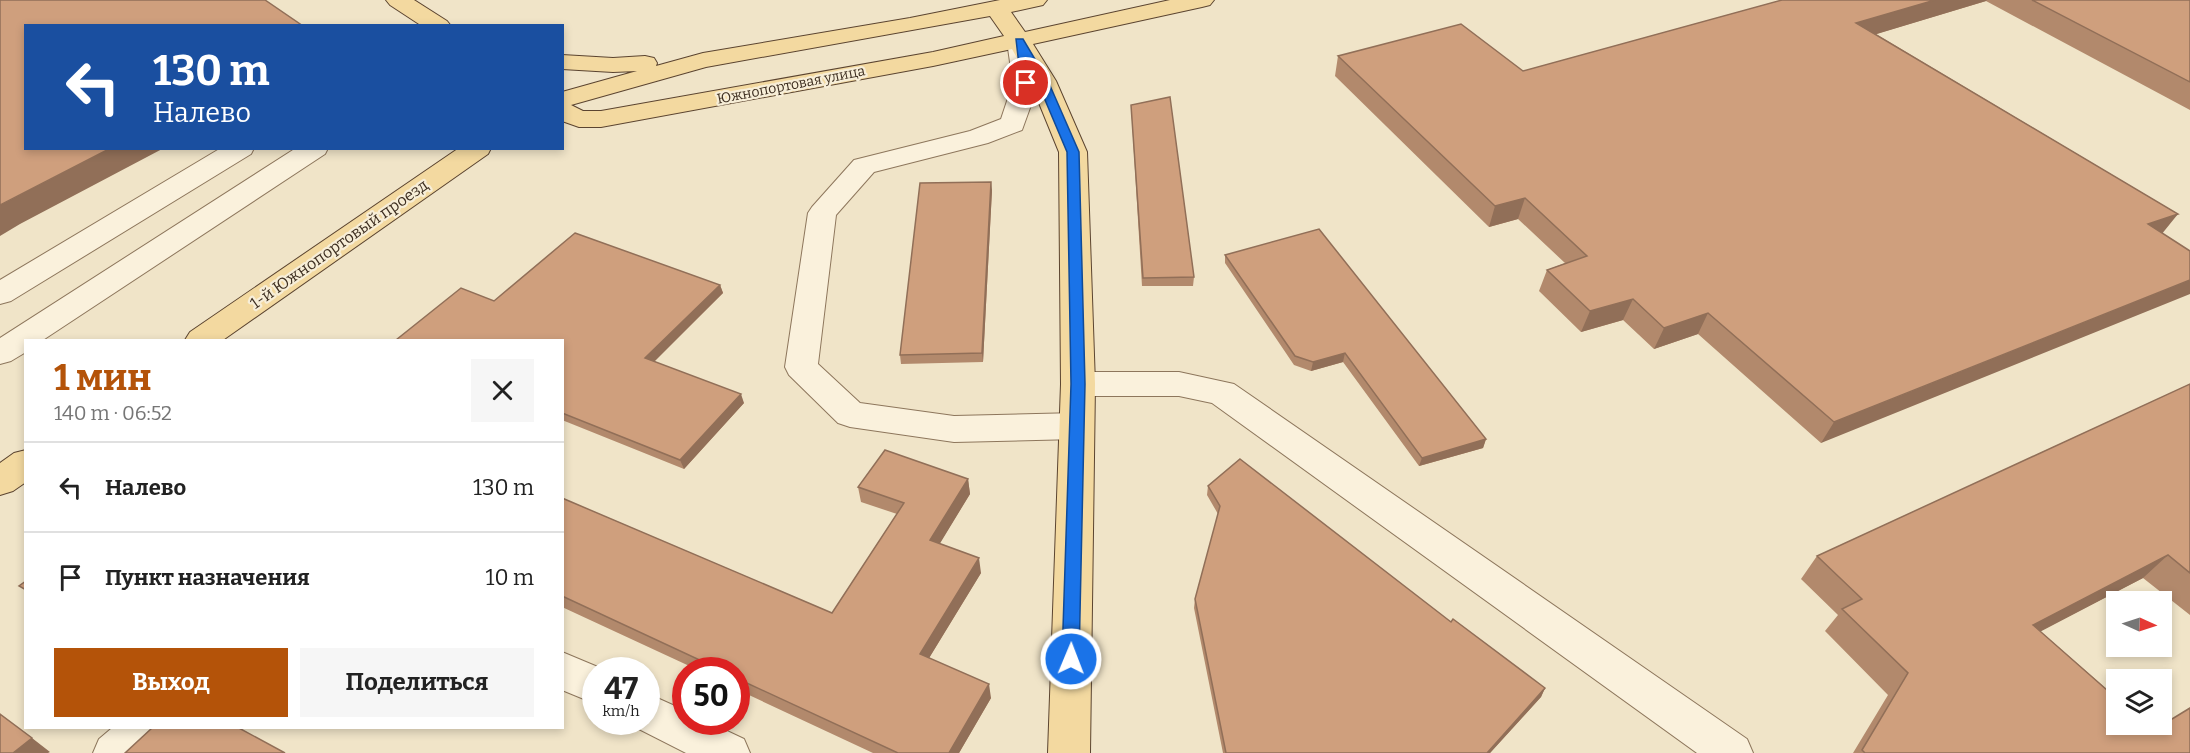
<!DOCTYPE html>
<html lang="ru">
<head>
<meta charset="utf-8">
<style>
	:root { --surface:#fff; --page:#f6f6f6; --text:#222; --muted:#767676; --line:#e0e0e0; --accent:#b45309 }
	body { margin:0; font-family:Bitter,serif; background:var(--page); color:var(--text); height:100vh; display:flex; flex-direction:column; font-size:22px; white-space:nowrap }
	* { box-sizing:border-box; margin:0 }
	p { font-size:20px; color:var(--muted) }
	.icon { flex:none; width:33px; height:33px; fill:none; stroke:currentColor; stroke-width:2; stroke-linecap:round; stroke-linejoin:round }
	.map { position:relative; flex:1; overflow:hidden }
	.panel { position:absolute; left:24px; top:339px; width:540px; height:390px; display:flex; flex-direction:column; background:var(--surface); border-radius:0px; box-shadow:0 3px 9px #0003 }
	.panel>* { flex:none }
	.hud { position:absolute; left:24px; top:24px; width:540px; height:126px; border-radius:0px; box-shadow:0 3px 9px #0003; background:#1a4fa0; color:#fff; overflow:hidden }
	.needle { width:39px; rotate:93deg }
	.fabs { position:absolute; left:2106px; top:591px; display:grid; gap:12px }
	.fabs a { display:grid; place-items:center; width:66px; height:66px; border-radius:0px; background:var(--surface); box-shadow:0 3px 9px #0003; font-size:30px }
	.speed { position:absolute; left:582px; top:657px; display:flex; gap:12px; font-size:30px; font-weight:700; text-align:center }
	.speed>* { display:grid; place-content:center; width:78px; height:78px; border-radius:50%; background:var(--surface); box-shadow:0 3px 9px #0003; line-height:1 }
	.speed small { font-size:15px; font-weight:400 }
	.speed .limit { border:9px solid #d22; background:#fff; color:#111 }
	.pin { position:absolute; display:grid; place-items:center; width:51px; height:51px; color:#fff; margin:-26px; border:3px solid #fff; border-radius:50%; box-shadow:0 2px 6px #0007 }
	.me { position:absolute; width:66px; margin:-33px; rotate:1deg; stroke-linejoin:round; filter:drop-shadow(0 0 4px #0008) }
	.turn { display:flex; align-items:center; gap:21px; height:126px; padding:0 30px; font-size:27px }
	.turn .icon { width:78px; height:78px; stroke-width:2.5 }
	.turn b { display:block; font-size:42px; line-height:51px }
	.round { display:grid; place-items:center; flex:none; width:63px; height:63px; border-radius:0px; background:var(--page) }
	.head { display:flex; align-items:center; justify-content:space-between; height:102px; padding:0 30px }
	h1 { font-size:36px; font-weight:700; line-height:45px; color:var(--accent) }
	.action { display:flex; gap:12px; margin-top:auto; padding:12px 30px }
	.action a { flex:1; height:69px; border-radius:0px; background:var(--accent); color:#fff; font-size:24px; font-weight:700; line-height:69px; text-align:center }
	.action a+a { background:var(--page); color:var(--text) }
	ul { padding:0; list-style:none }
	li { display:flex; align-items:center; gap:18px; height:90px; padding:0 30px; border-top:2px solid var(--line) }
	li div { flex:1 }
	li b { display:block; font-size:22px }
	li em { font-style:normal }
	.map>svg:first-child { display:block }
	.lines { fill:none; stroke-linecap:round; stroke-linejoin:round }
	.minor-casing { stroke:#8d765c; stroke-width:2 }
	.major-casing { stroke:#5b4430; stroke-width:2 }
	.minor { fill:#faf1dc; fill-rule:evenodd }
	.major { fill:#f3d9a0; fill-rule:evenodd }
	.wall { fill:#b2896c }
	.shaded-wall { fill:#916f58 }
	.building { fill:#cf9f7d; stroke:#916f58; stroke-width:1.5 }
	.route { fill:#1a73e8; stroke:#114b97; stroke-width:1.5 }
	.labels { text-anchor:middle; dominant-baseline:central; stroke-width:4.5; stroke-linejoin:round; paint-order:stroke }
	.far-street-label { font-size:14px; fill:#3d2e20; stroke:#f7eed8 }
	.street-label { font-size:16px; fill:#3d2e20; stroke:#f7eed8 }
</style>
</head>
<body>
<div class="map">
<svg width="2190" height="753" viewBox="0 0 2190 753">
	<rect width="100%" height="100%" fill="#f0e4c8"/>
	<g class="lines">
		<defs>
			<path id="minor" d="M 1019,34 L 1028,36 L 1031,41 L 1039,83 L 1022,130 L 988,143 L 874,172 L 836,215 L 818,364 L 860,403 L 954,416 L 1077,413 L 1089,417 L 1094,426 L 1089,435 L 1077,439 L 954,442 L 850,427 L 838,423 L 789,375 L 785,367 L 808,213 L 812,207 L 854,160 L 970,131 L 1001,119 L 1013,83 L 1007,41 L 1010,36 Z
				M 221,148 L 254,148 L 251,154 L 11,301 L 0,304 L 0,280 Z
				M 296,148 L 328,148 L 325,154 L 43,340 L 26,340 L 26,352 L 11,361 L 0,364 L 0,338 Z
				M 1078,372 L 1179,372 L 1234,384 L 1747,739 L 1753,753 L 1697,753 L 1212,403 L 1179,396 L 1078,396 L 1066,392 L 1061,384 L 1066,376 Z
				M 562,652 L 605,670 L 596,670 L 596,704 L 562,690 Z
				M 646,693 L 686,711 L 686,722 L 708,722 L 744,739 L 750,753 L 686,753 L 631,725 L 629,722 L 646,722 Z
				M 112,728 L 163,728 L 157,742 L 145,753 L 93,753 L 99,739 Z"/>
			<path id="major" d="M 386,0 L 414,0 L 447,21 L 451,26 L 422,26 L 390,5 Z
				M 1000,0 L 1047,0 L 1043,5 L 1011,12 L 1025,32 L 1170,0 L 1214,0 L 1210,5 L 1202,7 L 1033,44 L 1056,81 L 1087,152 L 1095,384 L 1090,753 L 1048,753 L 1061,384 L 1059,152 L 1030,81 L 1012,49 L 933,66 L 601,127 L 579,127 L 562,121 L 562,92 L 637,71 L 613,72 L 562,69 L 562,55 L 613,58 L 645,56 L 654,58 L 657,63 L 656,66 L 703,53 L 910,18 ZM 990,16 L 1004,36 L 933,52 L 601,111 L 583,111 L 571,105 L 706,67 Z
				M 459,148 L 491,148 L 488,154 L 223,340 L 185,340 L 190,332 Z
				M 26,450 L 26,482 L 13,491 L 0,495 L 0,463 L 14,453 Z"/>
		</defs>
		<use href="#minor" class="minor-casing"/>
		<use href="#major" class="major-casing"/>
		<use href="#minor" class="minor"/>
		<use href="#major" class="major"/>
	</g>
	<path class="wall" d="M 1782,0 L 2190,0 L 2190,110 L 1986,1 L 1876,34 L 2178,214 L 1821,443 L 1698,334 L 1654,349 L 1623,320 L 1581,332 L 1539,291 L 1547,270 L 1565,263 L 1518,219 L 1489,227 L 1335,76 L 1338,56 L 1523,71 Z
		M 1131,105 L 1194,277 L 1193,286 L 1142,286 Z
		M 992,190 L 983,362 L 901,364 L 900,355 Z
		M 1225,255 L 1486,439 L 1483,448 L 1419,466 L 1343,362 L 1311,371 L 1294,365 L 1225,263 Z
		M 720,285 L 723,293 L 654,361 L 744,403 L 684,469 L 562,420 L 562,340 L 494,301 Z
		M 2190,384 L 2190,615 L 2143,578 L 2040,631 L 2154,730 L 2190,753 L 1853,753 L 1888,695 L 1825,631 L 1838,615 L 1801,579 L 1817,556 Z
		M 968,479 L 970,494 L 939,544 L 981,573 L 929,658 L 991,698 L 959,753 L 873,753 L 736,689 L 736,670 L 698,670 L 562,607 L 562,498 L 832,613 L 897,514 L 861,502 L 858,487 Z
		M 1208,486 L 1451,622 L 1545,688 L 1541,697 L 1490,753 L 1223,753 L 1194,608 L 1195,599 L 1218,514 L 1207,495 Z"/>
	<path class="shaded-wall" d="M 1935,0 L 1987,0 L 1986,1 L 1847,43 L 1856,23 Z
		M 111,148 L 164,148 L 20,224 L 0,236 L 0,205 Z
		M 991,182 L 992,190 L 983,362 L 982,353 Z
		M 1525,198 L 1518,219 L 1489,227 L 1495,206 Z
		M 2178,214 L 2161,235 L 2148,224 Z
		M 2190,280 L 2190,294 L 1821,443 L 1834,422 Z
		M 720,285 L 723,293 L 649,367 L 645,358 Z
		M 1633,299 L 1623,320 L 1581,332 L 1590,311 Z
		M 1708,313 L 1698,334 L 1654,349 L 1664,328 Z
		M 1345,353 L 1343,362 L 1311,371 L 1313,362 Z
		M 741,394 L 744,403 L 684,469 L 680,460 Z
		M 1486,439 L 1483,448 L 1419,466 L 1422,458 Z
		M 968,479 L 970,494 L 933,555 L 930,540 Z
		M 2168,555 L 2143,578 L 2011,647 L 2033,625 Z
		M 979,558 L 981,573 L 923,668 L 920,654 Z
		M 989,684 L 991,698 L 959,753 L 949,753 Z
		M 1545,688 L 1541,697 L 1490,753 L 1487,753 Z
		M 32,738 L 50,752 L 48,753 L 13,753 Z"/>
	<path class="building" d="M 0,0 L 265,0 L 303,26 L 26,26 L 26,148 L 111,148 L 0,205 Z
		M 1782,0 L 1935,0 L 1856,23 L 2178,214 L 2148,224 L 2190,251 L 2190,280 L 1834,422 L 1708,313 L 1664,328 L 1633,299 L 1590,311 L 1547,270 L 1587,256 L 1525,198 L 1495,206 L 1338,56 L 1461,24 L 1523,71 Z
		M 2032,0 L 2190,0 L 2190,82 Z
		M 1170,97 L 1194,277 L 1143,278 L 1131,105 Z
		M 991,182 L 982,353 L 900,355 L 920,183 Z
		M 1319,229 L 1486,439 L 1422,458 L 1345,353 L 1313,362 L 1295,356 L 1225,255 Z
		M 575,233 L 720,285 L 645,358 L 741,394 L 680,460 L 562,413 L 562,340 L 396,340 L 461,288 L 494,301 Z
		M 2190,384 L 2190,573 L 2168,555 L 2033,625 L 2116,698 L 2116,724 L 2147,724 L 2154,730 L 2190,708 L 2190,753 L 1865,753 L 1862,750 L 1908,673 L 1842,609 L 1862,599 L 1817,556 Z
		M 885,450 L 968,479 L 930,540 L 979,558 L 920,654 L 989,684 L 949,753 L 898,753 L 736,678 L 736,670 L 721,670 L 562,596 L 562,498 L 832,613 L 904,503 L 858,487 Z
		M 1240,459 L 1451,622 L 1453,619 L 1545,688 L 1487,753 L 1226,753 L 1195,599 L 1220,506 L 1208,486 Z
		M 26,581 L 26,590 L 19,586 Z
		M 0,714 L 32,738 L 13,753 L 0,753 Z
		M 152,728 L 239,728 L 285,753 L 125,753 Z"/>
	<path class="route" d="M 1016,39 L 1023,39 L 1048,81 L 1079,152 L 1085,384 L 1079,659 L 1077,665 L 1071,667 L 1065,665 L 1062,659 L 1071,384 L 1067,152 L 1037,81 L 1029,65 L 1032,83 L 1026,86 L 1021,83 Z"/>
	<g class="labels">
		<g class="far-street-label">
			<text transform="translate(791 85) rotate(-11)">Южнопортовая улица</text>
		</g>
		<g class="street-label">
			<text transform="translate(339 244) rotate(-35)">1-й Южнопортовый проезд</text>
		</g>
	</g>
</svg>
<div class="fabs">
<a><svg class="needle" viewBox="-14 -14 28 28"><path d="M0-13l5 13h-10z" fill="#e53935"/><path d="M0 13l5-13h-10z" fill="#767676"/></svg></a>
<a><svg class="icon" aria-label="layers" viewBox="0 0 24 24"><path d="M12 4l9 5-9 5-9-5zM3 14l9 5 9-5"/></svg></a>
</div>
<div class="speed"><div>47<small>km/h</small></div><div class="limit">50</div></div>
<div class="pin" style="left:1026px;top:83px;background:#d93025"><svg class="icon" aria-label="arrive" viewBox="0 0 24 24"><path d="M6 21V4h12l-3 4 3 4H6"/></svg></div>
<svg class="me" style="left:1071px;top:659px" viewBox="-20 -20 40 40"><circle r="17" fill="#1a73e8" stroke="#fff" stroke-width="3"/><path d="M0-11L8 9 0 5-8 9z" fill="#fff"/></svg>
<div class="hud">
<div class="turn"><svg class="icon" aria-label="left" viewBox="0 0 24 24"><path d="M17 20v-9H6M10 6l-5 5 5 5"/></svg><div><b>130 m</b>Налево</div></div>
</div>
<section class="panel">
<div class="head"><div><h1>1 мин</h1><p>140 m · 06:52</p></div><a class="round"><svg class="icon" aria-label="close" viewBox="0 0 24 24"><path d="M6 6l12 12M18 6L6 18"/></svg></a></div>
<ul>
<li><svg class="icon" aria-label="left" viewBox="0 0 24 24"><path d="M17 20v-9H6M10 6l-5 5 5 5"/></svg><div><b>Налево</b></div><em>130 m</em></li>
<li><svg class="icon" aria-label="arrive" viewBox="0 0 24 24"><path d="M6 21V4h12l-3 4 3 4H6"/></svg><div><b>Пункт назначения</b></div><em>10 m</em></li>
</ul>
<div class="action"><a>Выход</a><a>Поделиться</a></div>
</section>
</div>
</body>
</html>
